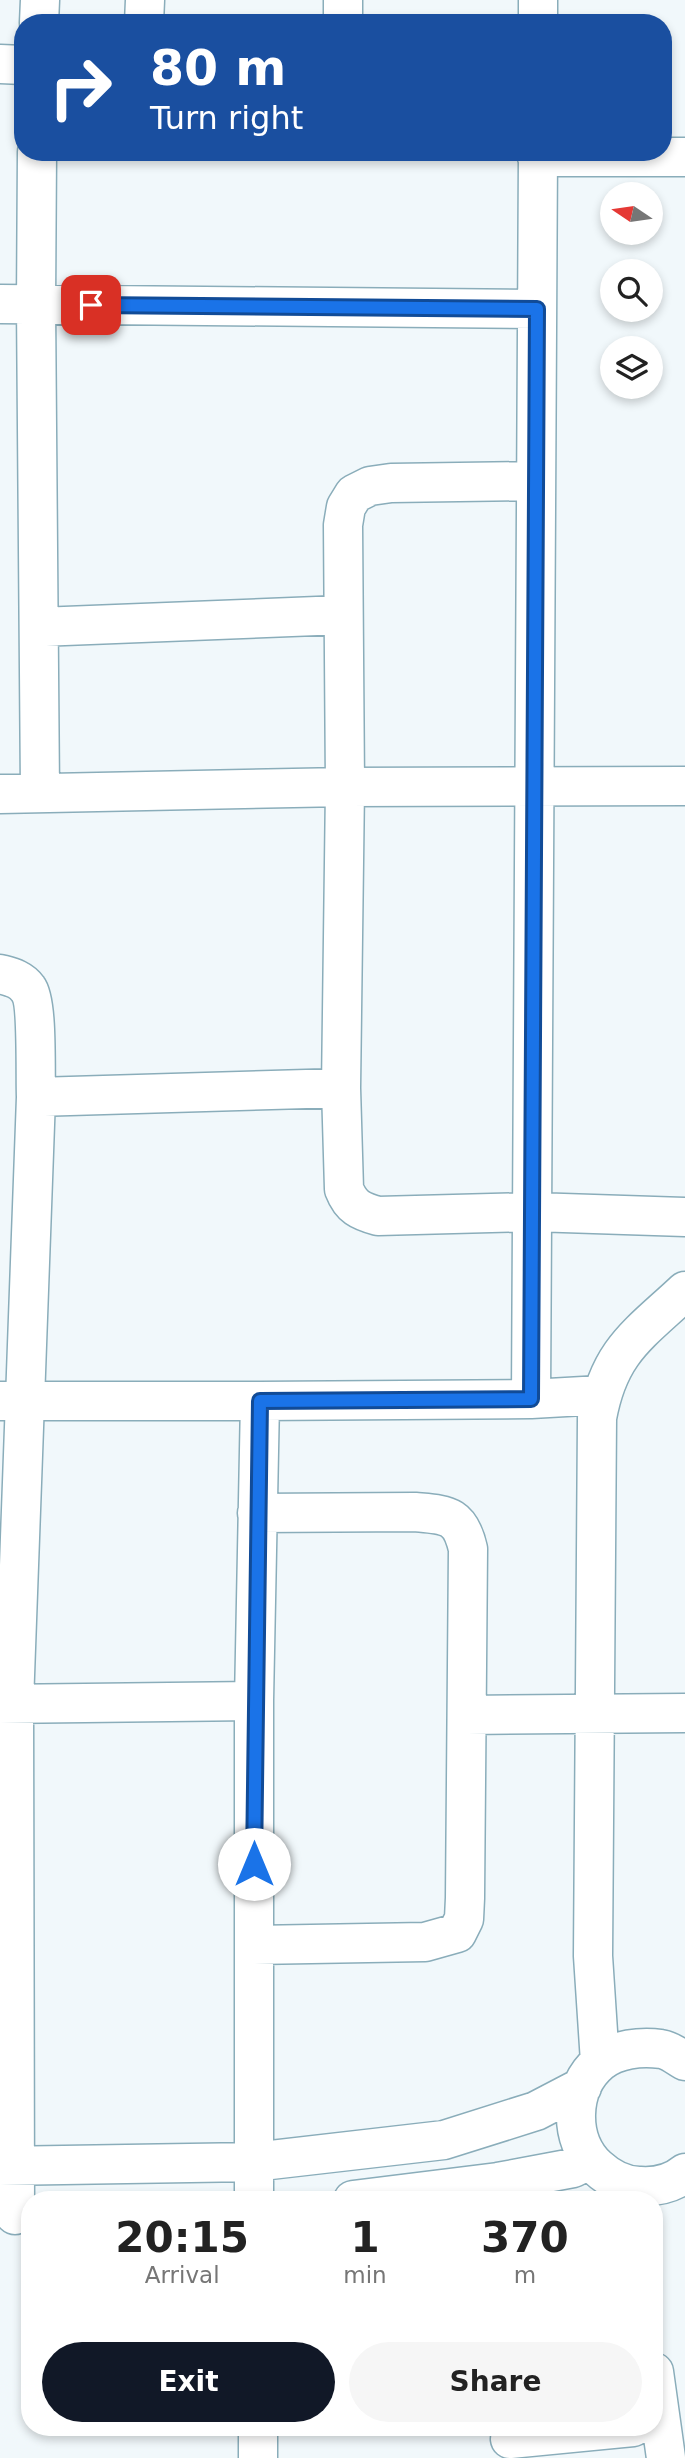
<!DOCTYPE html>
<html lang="en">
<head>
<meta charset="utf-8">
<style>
	:root { --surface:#fff; --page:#f6f6f6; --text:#222; --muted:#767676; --accent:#111827 }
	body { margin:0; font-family:"DejaVu Sans",sans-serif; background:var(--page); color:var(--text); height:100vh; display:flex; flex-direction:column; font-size:26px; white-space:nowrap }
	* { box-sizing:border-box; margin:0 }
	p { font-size:23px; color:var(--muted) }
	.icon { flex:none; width:38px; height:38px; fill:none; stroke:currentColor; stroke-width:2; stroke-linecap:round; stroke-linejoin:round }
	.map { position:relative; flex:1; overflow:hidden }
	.sheet { position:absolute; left:21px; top:2191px; width:642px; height:245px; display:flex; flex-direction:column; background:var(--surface); border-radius:28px; box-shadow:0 4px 10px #0003 }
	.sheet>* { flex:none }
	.guide { position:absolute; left:14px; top:14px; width:658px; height:147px; border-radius:28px; box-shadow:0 4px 10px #0003; background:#1a4fa0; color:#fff; overflow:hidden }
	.needle { width:46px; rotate:283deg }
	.controls { position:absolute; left:600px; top:182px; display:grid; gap:14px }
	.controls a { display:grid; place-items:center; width:63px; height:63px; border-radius:50%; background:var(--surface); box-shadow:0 4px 10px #0003; font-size:35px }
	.pin { position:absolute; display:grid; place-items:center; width:60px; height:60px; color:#fff; margin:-30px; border-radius:14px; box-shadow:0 4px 10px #0006 }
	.me { position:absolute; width:77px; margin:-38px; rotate:0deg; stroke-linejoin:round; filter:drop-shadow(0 0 5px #0008) }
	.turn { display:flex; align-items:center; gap:24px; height:147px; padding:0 21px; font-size:32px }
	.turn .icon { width:91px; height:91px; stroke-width:2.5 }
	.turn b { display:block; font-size:49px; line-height:60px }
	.eta { display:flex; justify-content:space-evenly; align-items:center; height:119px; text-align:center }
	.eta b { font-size:42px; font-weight:700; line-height:49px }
	.action { display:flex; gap:14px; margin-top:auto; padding:14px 21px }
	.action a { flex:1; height:80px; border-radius:42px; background:var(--accent); color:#fff; font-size:28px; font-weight:700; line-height:80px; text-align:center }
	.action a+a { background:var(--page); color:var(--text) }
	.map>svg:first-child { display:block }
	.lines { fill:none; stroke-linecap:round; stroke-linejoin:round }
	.minor-casing { stroke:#8aadba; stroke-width:41 }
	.minor { stroke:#fff; stroke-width:38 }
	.route-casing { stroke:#114b97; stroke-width:18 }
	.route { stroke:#1a73e8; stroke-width:12 }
</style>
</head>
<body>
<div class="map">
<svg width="685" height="2458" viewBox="0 0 685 2458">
	<rect width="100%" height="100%" fill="#f1f8fb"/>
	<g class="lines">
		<defs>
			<path id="minor" d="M 343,0 L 343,23
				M 39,23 L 40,0
				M 144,23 L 145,0
				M 538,23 L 538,0
				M 0,64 L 23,65
				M 37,152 L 36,305 L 40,793
				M 537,157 L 685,157
				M 0,304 L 537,309
				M 536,481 L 391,483 L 370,486 L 354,494 L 346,507 L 343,525 L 345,787 L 341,1088 L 344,1189 C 351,1207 360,1211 378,1216 L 533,1212 L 685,1217
				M 39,627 L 342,615
				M 0,794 L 345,787 L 685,786
				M 0,974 C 11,977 21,979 28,989 C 38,1002 35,1076 36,1097 L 14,1703 L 15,2215
				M 36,1097 L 341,1088
				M 531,1399 L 538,152
				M 1,1401 L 260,1401 L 531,1399 L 601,1395
				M 0,1704 L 254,1701
				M 467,1715 L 685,1713
				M 254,1945 L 425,1942 L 457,1933 L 464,1919 L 465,1898 L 468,1549 C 460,1514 447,1515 415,1512 L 257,1513
				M 685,2061 C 678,2057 669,2050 661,2049 C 641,2046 616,2049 600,2062 C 569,2088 568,2140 597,2167 C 609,2178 623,2186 640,2186 C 656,2187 672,2184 685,2173
				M 600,2062 L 593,1956 L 597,1418 C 609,1351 638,1335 685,1291
				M 0,2166 L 253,2162 L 444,2140 L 536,2111 L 582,2087
				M 254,2200 L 254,1701 L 260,1401
				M 353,2200 L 498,2182 L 573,2168 L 589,2160
				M 654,2372 L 666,2458
				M 258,2427 L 258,2458
				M 510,2439 L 633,2427"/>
		</defs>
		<use href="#minor" class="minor-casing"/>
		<use href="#minor" class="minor"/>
	</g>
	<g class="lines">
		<defs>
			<path id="route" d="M 91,305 L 537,309 L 531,1399 L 260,1401 L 254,1864"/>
		</defs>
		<use href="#route" class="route-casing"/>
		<use href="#route" class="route"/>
	</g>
</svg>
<div class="controls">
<a><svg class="needle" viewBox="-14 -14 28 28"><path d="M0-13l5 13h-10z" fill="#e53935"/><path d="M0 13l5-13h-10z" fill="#767676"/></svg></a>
<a><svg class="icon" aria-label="search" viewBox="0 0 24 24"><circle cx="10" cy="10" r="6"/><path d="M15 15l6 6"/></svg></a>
<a><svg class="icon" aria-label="layers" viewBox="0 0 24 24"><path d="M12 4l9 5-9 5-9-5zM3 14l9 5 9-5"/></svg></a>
</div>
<div class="pin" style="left:91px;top:305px;background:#d93025"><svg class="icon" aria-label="arrive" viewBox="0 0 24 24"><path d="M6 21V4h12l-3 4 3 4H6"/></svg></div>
<svg class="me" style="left:254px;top:1864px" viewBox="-20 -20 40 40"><circle r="19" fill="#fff"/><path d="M0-13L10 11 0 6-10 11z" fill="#1a73e8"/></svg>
<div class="guide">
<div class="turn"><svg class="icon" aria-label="right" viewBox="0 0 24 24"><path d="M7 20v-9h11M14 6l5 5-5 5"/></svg><div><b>80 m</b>Turn right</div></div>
</div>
<section class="sheet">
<div class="eta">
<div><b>20:15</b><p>Arrival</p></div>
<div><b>1</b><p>min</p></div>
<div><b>370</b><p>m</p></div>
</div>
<div class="action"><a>Exit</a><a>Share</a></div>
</section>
</div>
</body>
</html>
